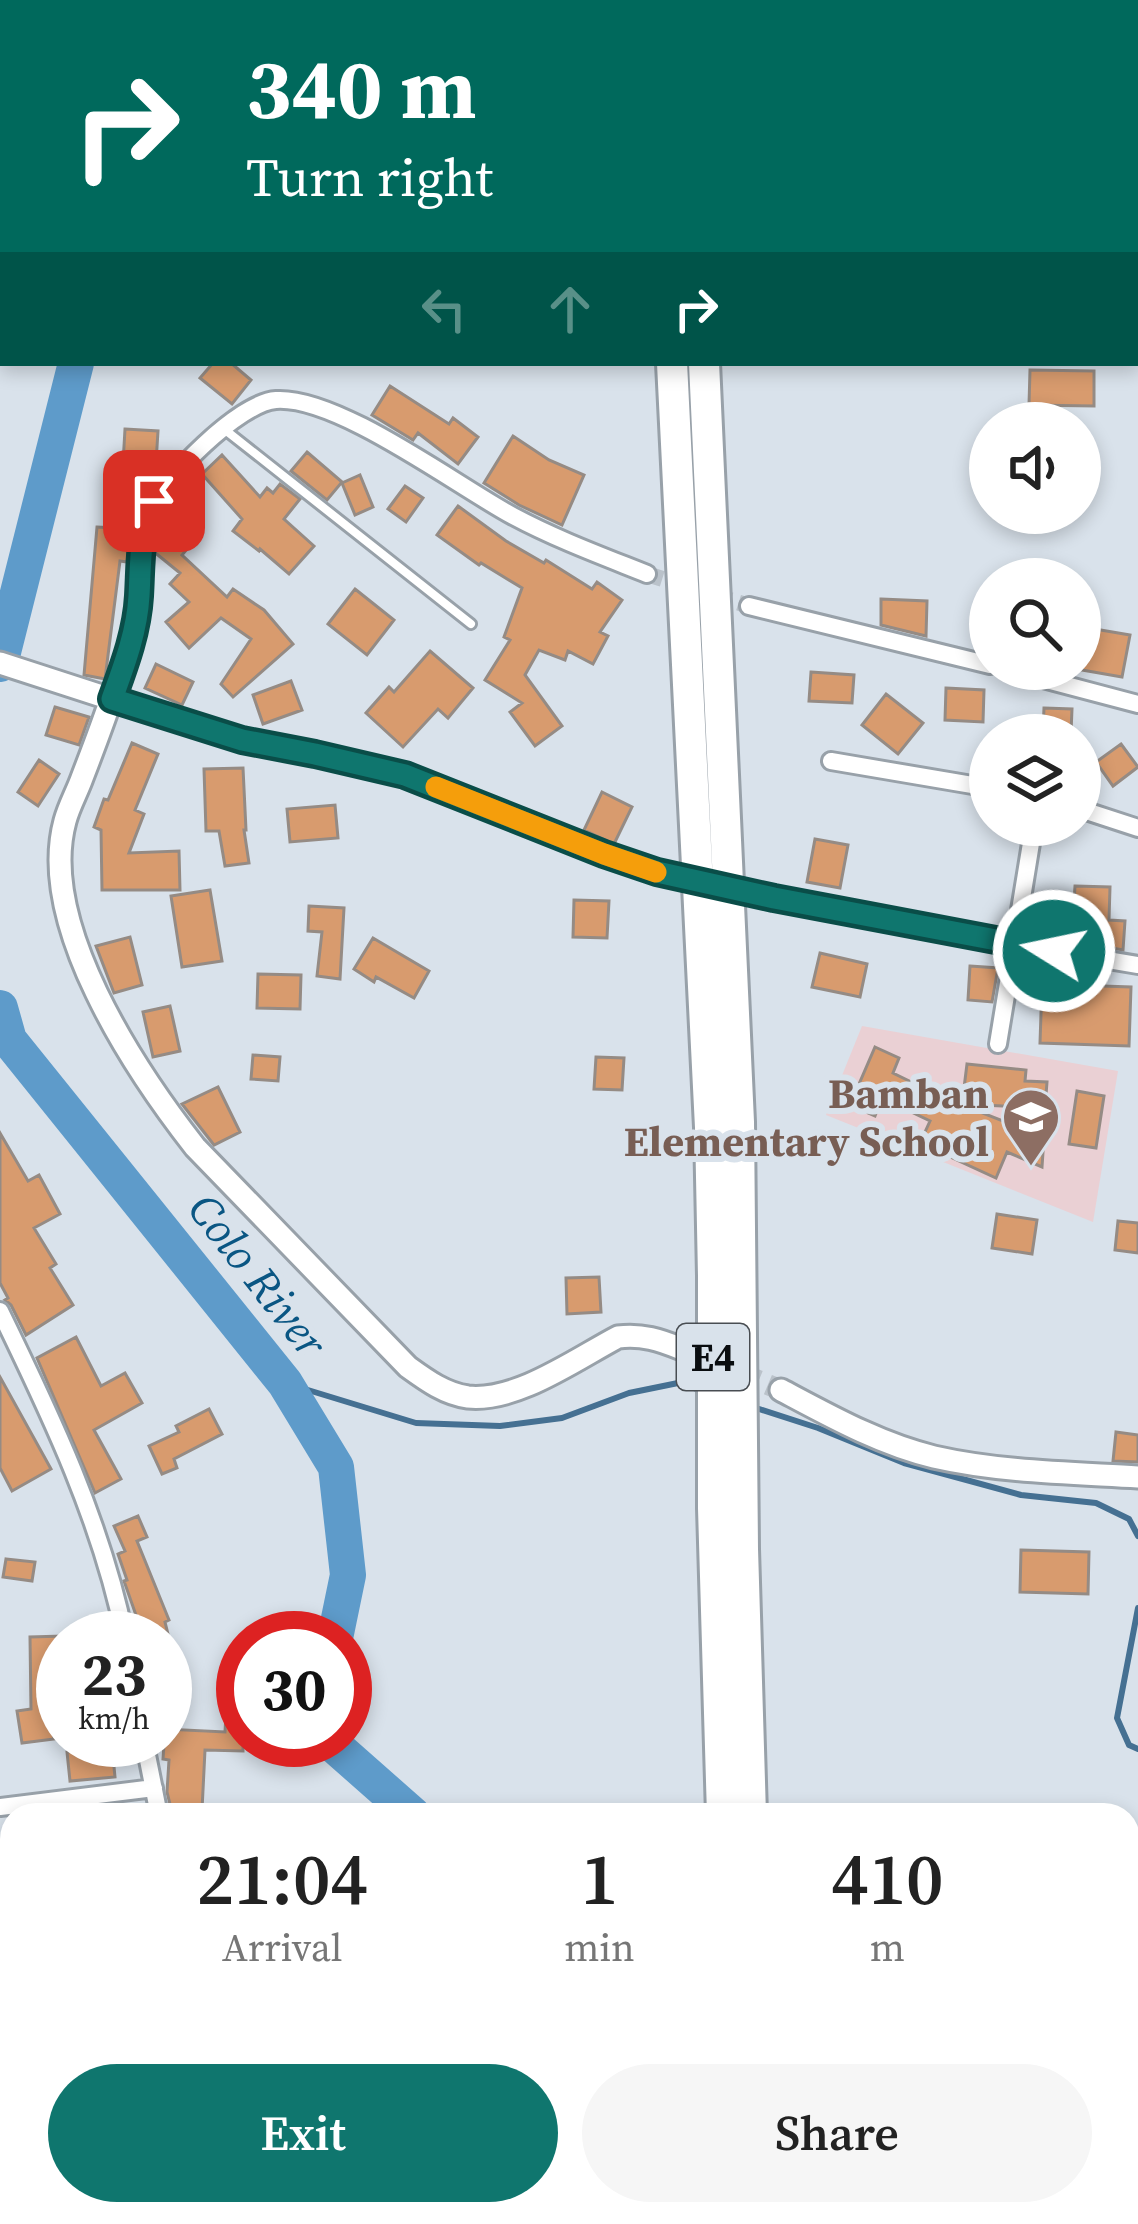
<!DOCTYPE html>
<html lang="en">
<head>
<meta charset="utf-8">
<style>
	:root { --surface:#fff; --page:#f6f6f6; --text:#222; --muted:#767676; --accent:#0f766e }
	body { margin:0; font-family:"Source Serif 4",serif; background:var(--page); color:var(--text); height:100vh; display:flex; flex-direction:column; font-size:45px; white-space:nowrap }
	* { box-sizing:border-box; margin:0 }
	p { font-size:39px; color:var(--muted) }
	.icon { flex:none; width:66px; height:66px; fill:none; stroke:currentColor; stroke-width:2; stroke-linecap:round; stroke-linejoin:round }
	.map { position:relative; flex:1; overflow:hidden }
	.details { position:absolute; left:0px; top:1803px; width:1140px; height:423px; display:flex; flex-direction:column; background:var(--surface); border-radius:36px 36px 0 0; box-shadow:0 6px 18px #0003 }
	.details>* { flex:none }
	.top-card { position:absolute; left:0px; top:0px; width:1140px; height:366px; box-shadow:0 6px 18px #0003; background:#00695c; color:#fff; overflow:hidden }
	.buttons { position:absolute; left:969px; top:402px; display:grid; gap:24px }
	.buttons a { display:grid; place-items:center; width:132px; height:132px; border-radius:50%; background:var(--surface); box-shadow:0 6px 18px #0003; font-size:60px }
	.speed { position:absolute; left:36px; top:1611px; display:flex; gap:24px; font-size:60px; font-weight:700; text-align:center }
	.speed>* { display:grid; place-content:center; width:156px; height:156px; border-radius:50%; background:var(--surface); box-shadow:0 6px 18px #0003; line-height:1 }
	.speed small { font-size:30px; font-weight:400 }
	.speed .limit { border:18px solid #d22; background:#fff; color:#111 }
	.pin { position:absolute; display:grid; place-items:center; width:102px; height:102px; color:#fff; margin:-51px; border-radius:24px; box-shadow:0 6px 18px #0006 }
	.me { position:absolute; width:132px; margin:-66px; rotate:280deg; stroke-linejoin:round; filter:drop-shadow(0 0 9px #0008) }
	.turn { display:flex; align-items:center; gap:42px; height:252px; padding:0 48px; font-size:54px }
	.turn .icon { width:156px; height:156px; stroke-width:2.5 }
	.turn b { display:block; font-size:84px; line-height:102px }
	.lanes { display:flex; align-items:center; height:114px; padding:0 48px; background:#0003; justify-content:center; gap:60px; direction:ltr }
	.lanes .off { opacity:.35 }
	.eta { display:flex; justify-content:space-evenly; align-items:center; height:204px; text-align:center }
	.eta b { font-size:72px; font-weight:600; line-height:84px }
	.cta { display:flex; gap:24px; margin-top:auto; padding:24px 48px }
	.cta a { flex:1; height:138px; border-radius:72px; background:var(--accent); color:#fff; font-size:48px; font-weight:600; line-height:138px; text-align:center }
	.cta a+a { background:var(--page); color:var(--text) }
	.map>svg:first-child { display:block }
	.education { fill:#ead0d4 }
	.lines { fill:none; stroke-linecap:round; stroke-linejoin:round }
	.stream { stroke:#457092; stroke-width:6 }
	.river { stroke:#5e9bca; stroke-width:36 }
	.building { fill:#d89b6e; stroke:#958b84; stroke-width:3 }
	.minor-tunnel { stroke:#bac2ca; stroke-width:16; stroke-dasharray:16 8; stroke-linecap:butt }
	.tertiary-tunnel { stroke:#bac2ca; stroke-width:21; stroke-dasharray:21 10; stroke-linecap:butt }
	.service-casing { stroke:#98a1a9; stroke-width:14 }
	.minor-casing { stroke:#98a1a9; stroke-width:22 }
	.tertiary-casing { stroke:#98a1a9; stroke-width:27 }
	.motorway-casing { stroke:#98a1a9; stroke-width:36 }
	.service { stroke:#fff; stroke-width:8 }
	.minor { stroke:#fff; stroke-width:16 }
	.tertiary { stroke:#fff; stroke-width:21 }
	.motorway { stroke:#fff; stroke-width:30 }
	.minor-bridge-casing { stroke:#98a1a9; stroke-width:22; stroke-linecap:butt }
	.minor-bridge { stroke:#fff; stroke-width:16 }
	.route-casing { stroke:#0a4d48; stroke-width:30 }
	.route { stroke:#0f766e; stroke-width:21 }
	.slow { stroke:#f59e0b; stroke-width:21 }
	.labels { text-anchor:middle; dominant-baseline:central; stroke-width:12; stroke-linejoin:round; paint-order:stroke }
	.shield { fill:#d9e2eb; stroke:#484d52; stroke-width:3 }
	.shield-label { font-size:39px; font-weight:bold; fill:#0a0d10 }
	.education-label { font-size:42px; font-weight:bold; fill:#785e54; stroke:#d9e2eb; text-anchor:end }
	.water-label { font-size:45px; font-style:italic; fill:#0a5683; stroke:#d9e2eb }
</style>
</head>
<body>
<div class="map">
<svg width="1138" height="2224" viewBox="0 0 1138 2224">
	<rect width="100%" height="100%" fill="#d9e2eb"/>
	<path class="education" d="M 862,1026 L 1118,1071 L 1093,1222 L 826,1115 Z"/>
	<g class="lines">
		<path class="stream" d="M 285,1383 L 416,1423 L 500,1426 L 562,1418 L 629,1393 L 678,1383 L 703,1391
			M 750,1406 L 818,1428 L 904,1463 L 1021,1495 L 1096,1503 L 1129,1519 L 1138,1536
			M 1138,1608 L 1117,1718 L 1129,1745 L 1138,1749"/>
		<path class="river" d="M 442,3 L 445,0
			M 1137,255 L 1138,254
			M 0,664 L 76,363
			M 0,1008 L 9,1040 L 285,1383 L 336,1467 L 348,1575 L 335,1638
			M 328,1740 L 413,1815
			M 490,2224 L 499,2214"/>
	</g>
	<path class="building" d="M 213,363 L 231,363 L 251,380 L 232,404 L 200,378 Z
		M 1030,370 L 1094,371 L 1094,406 L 1029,405 Z
		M 390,386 L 449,424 L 453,418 L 478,437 L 458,464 L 418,433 L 413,440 L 372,415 Z
		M 125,429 L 158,431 L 155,479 L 152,483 L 122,481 Z
		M 513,436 L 549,460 L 584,475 L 562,525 L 519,505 L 484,483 Z
		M 307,452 L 342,482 L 327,500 L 291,471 Z
		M 222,455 L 260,497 L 267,488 L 273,493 L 280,484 L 300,499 L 284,519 L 314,546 L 289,574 L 260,549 L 259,551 L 233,531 L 242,519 L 202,474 Z
		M 360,475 L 373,507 L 355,515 L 342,483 Z
		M 405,486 L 423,498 L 406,522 L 388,509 Z
		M 458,506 L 506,541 L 544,563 L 546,560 L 592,589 L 597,582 L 622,600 L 600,632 L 608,636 L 593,664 L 568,651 L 565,660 L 539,650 L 525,675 L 562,726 L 535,746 L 510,712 L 522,703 L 485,680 L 510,640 L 504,637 L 522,588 L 481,563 L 479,565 L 437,535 Z
		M 177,511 L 202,531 L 182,555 L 227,597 L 233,589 L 264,610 L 293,644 L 233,697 L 221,684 L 251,639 L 221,618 L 189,648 L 166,622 L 189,602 L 170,584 L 180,573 L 153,551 L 155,537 Z
		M 97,527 L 131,529 L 127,562 L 120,561 L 105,679 L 84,675 Z
		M 355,589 L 394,620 L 367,655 L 328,624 Z
		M 881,599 L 927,601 L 926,636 L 881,625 Z
		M 1089,628 L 1130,635 L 1122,677 L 1082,670 Z
		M 430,651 L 473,688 L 448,718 L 438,709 L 403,747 L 366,713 L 389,687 L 394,692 Z
		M 156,664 L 193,682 L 182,705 L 145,688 Z
		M 811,672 L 854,675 L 852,703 L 809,701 Z
		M 291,681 L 302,710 L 263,724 L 253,695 Z
		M 946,688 L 984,690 L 983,722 L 945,720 Z
		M 886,694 L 923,723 L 898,754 L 862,725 Z
		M 55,707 L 89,717 L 79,745 L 46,735 Z
		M 1044,708 L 1072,709 L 1071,733 L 1043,731 Z
		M 132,743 L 158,754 L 135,810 L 144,814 L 129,853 L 179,851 L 180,890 L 102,890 L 101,830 L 94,827 L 104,799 L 108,800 Z
		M 1121,744 L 1138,767 L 1113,786 L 1096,762 Z
		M 39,760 L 59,774 L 38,806 L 18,792 Z
		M 243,768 L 246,830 L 244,830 L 249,863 L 225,866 L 219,831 L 206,831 L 204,769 Z
		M 602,792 L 632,807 L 614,844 L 584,830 Z
		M 335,805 L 338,838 L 290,842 L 287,809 Z
		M 815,839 L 848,845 L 840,888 L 807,882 Z
		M 1075,886 L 1110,887 L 1109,920 L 1125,921 L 1123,950 L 1068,940 L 1070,918 L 1073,918 Z
		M 210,890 L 222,961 L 182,967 L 171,896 Z
		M 574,900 L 609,901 L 607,938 L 573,937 Z
		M 309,906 L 344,908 L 340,979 L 317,976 L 322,932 L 308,931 Z
		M 130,937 L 142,985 L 114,993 L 96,946 Z
		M 373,938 L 429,971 L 414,998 L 376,977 L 374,982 L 354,969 Z
		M 820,953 L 867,964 L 860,997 L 812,987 Z
		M 970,966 L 998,968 L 992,1002 L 968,1000 Z
		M 258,974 L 301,975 L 300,1009 L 257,1008 Z
		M 1042,984 L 1131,987 L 1129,1046 L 1040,1043 Z
		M 170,1006 L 180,1051 L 153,1057 L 143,1012 Z
		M 875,1047 L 899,1058 L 893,1073 L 944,1098 L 1044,1137 L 1042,1167 L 1007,1152 L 996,1178 L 920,1143 L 930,1121 L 882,1098 L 875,1116 L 850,1105 Z
		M 253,1055 L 280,1057 L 278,1081 L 251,1079 Z
		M 596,1057 L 624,1058 L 622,1090 L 594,1089 Z
		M 967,1064 L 1026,1070 L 1025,1081 L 1047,1082 L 1045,1108 L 962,1104 Z
		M 218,1087 L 240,1132 L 214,1145 L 182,1104 Z
		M 1077,1091 L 1104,1096 L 1096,1148 L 1069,1144 Z
		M 0,1133 L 28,1181 L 39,1175 L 60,1214 L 34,1228 L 56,1264 L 50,1268 L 73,1305 L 26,1335 L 11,1305 L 5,1300 L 8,1298 L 0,1283 Z
		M 997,1214 L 1037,1220 L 1032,1254 L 992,1248 Z
		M 1118,1221 L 1138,1223 L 1138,1253 L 1115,1250 Z
		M 599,1277 L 601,1312 L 567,1314 L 566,1278 Z
		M 76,1337 L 101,1386 L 125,1373 L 142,1403 L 94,1430 L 121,1479 L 95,1493 L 37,1358 Z
		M 0,1377 L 51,1469 L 12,1491 L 0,1468 Z
		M 209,1409 L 222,1434 L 174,1459 L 177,1468 L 162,1474 L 149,1446 L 179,1432 L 176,1426 Z
		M 1116,1432 L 1138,1435 L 1138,1462 L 1113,1461 Z
		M 138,1516 L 147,1537 L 137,1541 L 169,1620 L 165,1622 L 169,1638 L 144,1638 L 124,1581 L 127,1580 L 118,1554 L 125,1551 L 114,1526 Z
		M 1021,1550 L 1089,1552 L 1088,1594 L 1020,1592 Z
		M 6,1559 L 35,1562 L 32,1581 L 3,1577 Z
		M 63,1636 L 63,1697 L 47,1696 L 54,1739 L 22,1743 L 17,1711 L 31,1709 L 30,1637 Z
		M 226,1714 L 243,1715 L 243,1751 L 205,1750 L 202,1810 L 171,1808 L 167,1792 L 169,1760 L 163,1759 L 165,1729 L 225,1732 Z
		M 112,1747 L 115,1777 L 70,1781 L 67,1752 Z"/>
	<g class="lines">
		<path class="minor-tunnel" d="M 647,574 L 749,606"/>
		<path class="tertiary-tunnel" d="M 682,1349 L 781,1390"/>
		<defs>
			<path id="service" d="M 224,429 L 471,624"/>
			<path id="minor" d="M 647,574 C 602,556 556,539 513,516 C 457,486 338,396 276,400 C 240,402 162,480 149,512 C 136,542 142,572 138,603 C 134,636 124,668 111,699 L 242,740 L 315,754 L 405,775 L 605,854 L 657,872
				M 749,606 L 990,665
				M 1005,669 L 1138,704
				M 831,761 L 990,788
				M 1080,809 L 1138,828
				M 774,898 L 1013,944 L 1138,965
				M 998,1044 L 1034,825
				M 0,1311 C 51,1416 102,1523 125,1638
				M 144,1740 L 159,1815
				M 0,1807 L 154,1788
				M 0,2105 L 12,2178
				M 17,2214 L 19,2224
				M 218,2224 L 222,2214
				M 587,2224 L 591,2214"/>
			<path id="tertiary" d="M 0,663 L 111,699 C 102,726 92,752 82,778 C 77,792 69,806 65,821 C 37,923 134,1069 195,1147 L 408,1367 C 426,1380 445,1394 468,1397 C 517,1402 576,1359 618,1337 C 642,1334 660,1340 682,1349
				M 781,1390 C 830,1416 880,1444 934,1457 C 1000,1472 1071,1473 1138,1477"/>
			<path id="motorway" d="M 659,0 L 659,3
				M 690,0 L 690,3
				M 672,363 L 710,1127 L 713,1276 L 713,1508 L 722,1815
				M 704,363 L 739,1122 L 743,1549 L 751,1815
				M 734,2214 L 734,2224
				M 764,2214 L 764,2224"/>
		</defs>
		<use href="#service" class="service-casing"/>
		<use href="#minor" class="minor-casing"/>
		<use href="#tertiary" class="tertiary-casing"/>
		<use href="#motorway" class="motorway-casing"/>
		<use href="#service" class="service"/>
		<use href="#minor" class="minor"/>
		<use href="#tertiary" class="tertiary"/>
		<use href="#motorway" class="motorway"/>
		<defs>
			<path id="minor-bridge" d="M 657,872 L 774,898"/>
		</defs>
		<use href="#minor-bridge" class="minor-bridge-casing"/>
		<use href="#minor-bridge" class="minor-bridge"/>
	</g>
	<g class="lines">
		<defs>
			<path id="route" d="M 154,501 C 139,533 141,562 139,596 C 137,632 124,666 112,699 L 242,740 L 315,754 L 405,775 L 604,854 L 657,872 L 774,898 L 1054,951"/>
		</defs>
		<use href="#route" class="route-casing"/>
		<use href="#route" class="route"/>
		<path class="slow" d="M 436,787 L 604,854 L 656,872"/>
	</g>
	<defs>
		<symbol id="school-pin" viewBox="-11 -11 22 30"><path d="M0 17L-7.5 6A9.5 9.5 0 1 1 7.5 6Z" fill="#8d6e63" stroke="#d9e2eb"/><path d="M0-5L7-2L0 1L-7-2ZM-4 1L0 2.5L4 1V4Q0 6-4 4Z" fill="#fff"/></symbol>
	</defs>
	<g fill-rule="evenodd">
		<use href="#school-pin" x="998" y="1084" width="66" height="90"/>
	</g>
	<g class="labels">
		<rect class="shield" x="677" y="1324" width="72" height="66" rx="9"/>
		<g class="shield-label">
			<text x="713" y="1357">E4</text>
		</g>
		<g class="education-label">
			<text x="989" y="1093">Bamban<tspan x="989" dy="48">Elementary School</tspan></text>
		</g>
		<g class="water-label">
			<text transform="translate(258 1275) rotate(52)">Colo River</text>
		</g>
	</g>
</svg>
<div class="buttons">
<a><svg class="icon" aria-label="sound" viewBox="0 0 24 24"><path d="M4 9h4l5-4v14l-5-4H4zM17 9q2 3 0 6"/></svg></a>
<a><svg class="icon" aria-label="search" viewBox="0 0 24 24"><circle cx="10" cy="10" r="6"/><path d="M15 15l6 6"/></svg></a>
<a><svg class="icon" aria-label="layers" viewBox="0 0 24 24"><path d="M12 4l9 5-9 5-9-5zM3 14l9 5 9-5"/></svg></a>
</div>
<div class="speed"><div>23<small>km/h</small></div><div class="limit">30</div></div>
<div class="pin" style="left:154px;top:501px;background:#d93025"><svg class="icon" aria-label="arrive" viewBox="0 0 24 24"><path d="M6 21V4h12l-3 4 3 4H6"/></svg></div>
<svg class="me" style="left:1054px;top:951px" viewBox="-20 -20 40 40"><circle r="17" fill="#0f766e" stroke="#fff" stroke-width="3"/><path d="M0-11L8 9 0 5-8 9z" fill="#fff"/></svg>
<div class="top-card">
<div class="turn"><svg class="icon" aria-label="right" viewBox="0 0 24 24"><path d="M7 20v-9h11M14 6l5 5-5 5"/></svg><div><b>340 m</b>Turn right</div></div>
<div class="lanes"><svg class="icon off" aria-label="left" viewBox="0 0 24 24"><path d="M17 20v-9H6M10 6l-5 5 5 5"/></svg><svg class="icon off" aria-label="ahead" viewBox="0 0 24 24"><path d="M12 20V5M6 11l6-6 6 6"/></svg><svg class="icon" aria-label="right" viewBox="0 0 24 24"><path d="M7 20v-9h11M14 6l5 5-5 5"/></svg></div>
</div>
<section class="details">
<div class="eta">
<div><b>21:04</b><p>Arrival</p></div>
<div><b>1</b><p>min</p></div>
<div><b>410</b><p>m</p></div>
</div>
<div class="cta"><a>Exit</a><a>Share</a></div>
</section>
</div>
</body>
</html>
